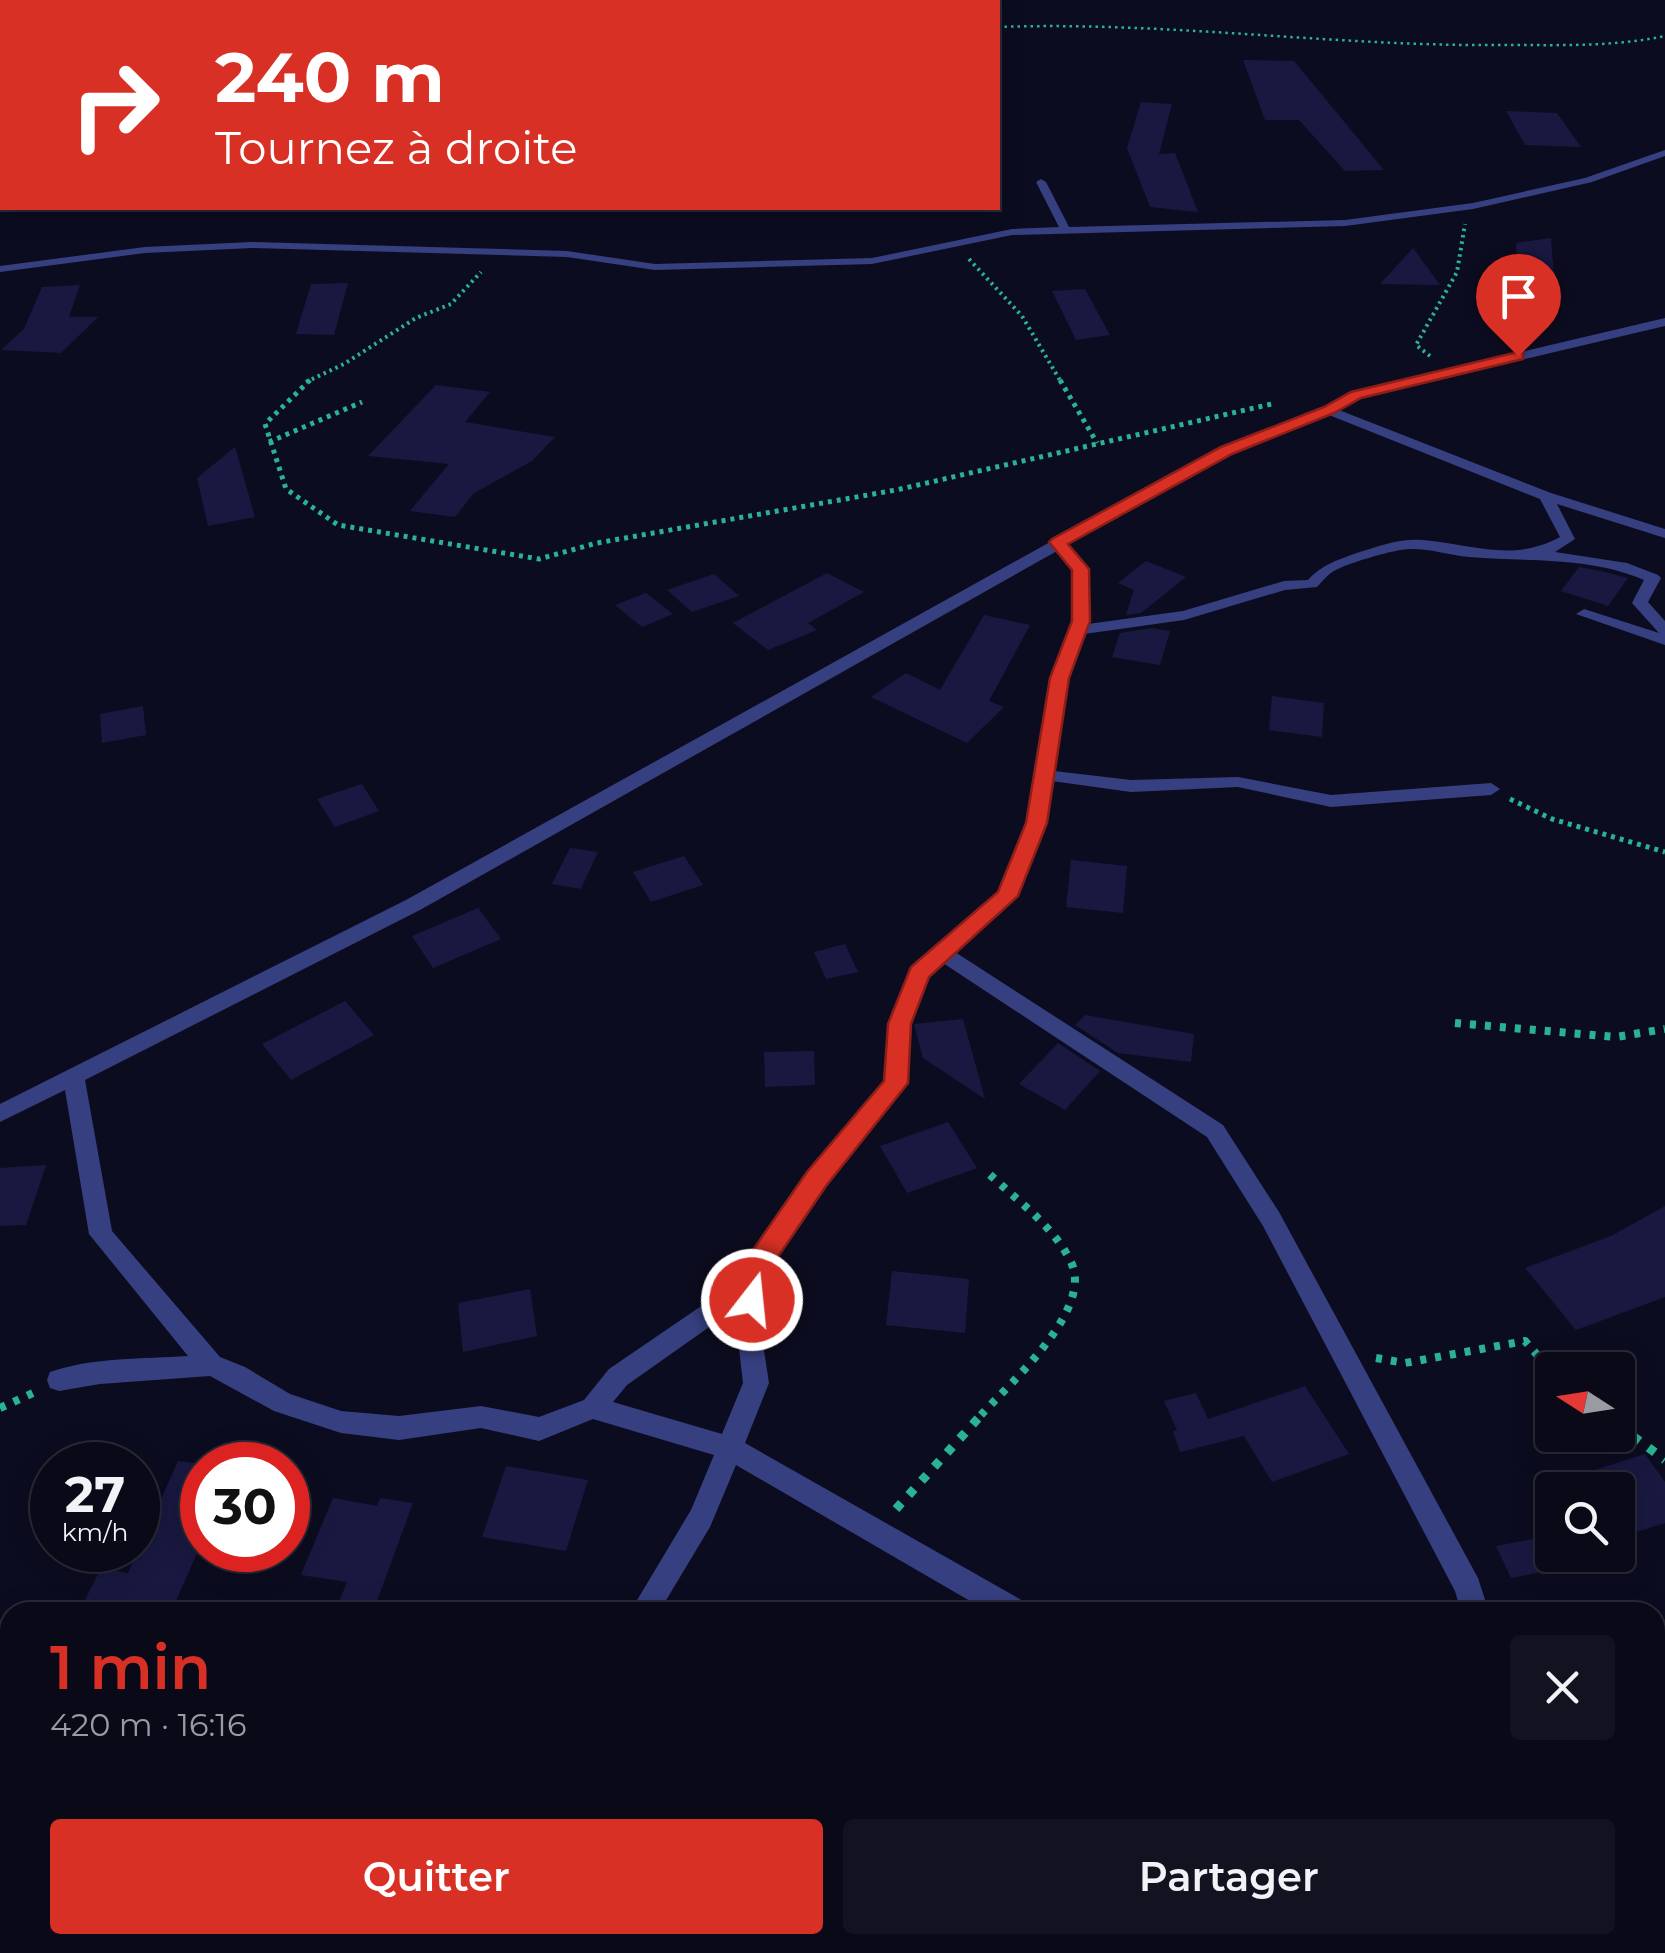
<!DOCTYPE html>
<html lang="fr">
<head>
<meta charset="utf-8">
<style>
	:root { --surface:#090918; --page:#121221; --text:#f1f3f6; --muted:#999aa2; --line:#292a37; --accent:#d93025 }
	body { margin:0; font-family:Montserrat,sans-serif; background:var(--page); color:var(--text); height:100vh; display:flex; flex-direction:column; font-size:38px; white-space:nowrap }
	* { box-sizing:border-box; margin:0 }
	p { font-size:32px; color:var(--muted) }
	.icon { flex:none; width:55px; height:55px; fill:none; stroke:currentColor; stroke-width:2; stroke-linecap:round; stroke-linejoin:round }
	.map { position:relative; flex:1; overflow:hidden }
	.sheet { position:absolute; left:0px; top:1602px; width:1665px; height:352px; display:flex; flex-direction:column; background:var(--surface); border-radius:30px 30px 0 0; box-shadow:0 5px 25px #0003,0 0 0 2px var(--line) }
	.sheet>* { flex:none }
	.banner { position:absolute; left:0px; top:0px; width:1000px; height:210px; box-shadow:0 5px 25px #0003,0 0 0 2px var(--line); background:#d93025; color:#fff; overflow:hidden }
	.needle { width:65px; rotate:282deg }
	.fabs { position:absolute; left:1535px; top:1352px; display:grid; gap:20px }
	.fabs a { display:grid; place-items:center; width:100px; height:100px; border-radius:10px; background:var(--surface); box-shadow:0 5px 25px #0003,0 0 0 2px var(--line); font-size:50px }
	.speed { position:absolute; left:30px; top:1442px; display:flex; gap:20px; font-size:50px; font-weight:700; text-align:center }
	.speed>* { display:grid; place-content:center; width:130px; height:130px; border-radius:50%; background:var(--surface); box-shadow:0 5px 25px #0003,0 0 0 2px var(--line); line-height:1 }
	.speed small { font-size:25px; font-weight:400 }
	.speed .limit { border:15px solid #d22; background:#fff; color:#111 }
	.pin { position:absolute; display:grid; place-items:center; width:85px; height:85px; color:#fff; margin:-102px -42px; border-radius:50% 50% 50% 0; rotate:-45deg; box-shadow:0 0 10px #0007 }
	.pin .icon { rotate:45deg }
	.me { position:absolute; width:110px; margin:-55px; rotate:16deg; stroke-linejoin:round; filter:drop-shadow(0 0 8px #0008) }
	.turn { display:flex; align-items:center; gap:35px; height:210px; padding:0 50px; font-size:45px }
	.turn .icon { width:130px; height:130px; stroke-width:2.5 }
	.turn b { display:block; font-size:70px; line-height:85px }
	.round { display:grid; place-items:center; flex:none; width:105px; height:105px; border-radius:10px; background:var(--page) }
	.summary { display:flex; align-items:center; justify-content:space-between; height:170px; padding:0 50px }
	h1 { font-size:60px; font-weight:600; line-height:75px; color:var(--accent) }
	.cta { display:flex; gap:20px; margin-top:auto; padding:20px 50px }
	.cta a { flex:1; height:115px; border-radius:10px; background:var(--accent); color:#fff; font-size:40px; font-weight:600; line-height:115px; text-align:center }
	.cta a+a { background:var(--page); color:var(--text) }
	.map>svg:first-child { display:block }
	.building { fill:#191841 }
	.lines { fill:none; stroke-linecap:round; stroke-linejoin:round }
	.path-far4 { stroke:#2ab393; stroke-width:2.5; stroke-dasharray:2.5 4; stroke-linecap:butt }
	.path-far3 { stroke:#2ab393; stroke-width:4; stroke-dasharray:2.5 4; stroke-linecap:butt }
	.path-far2 { stroke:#2ab393; stroke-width:5; stroke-dasharray:4 5; stroke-linecap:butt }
	.path-far1 { stroke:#2ab393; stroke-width:8; stroke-dasharray:6 9; stroke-linecap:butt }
	.path { stroke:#2ab393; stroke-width:9; stroke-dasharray:8 11; stroke-linecap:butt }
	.street { fill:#364080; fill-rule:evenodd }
	.route { fill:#d93025; stroke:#8d1f18; stroke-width:2.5 }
</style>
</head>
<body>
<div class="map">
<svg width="1665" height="1953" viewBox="0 0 1665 1953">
	<rect width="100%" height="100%" fill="#0c0c20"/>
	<path class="building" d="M 1243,60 L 1294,61 L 1384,170 L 1345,171 L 1299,120 L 1265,120 Z
		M 1141,102 L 1172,104 L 1159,154 L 1175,153 L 1198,212 L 1150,207 L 1127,148 Z
		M 1506,111 L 1557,113 L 1581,147 L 1525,145 Z
		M 1551,238 L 1557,312 L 1534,316 L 1519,307 L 1516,243 Z
		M 1413,248 L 1440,285 L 1380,284 Z
		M 348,283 L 334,335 L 296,334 L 311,284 Z
		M 80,285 L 69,317 L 98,317 L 61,353 L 1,350 L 24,329 L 42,287 Z
		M 1085,289 L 1110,335 L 1076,340 L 1052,291 Z
		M 436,385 L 490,392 L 465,422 L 555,437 L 532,461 L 474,493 L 455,517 L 410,511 L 449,464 L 368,456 Z
		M 235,447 L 255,517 L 208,526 L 197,478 Z
		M 1146,561 L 1186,577 L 1141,613 L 1126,615 L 1134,590 L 1118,583 Z
		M 1579,567 L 1601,571 L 1628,578 L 1608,606 L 1561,591 Z
		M 827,573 L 864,592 L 808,623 L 817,630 L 768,650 L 733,623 Z
		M 714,574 L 739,596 L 692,612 L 667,590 Z
		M 646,593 L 673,614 L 642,627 L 615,605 Z
		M 984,615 L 1030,625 L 989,701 L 1004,707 L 967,743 L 871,697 L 906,673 L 940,690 Z
		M 1151,628 L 1170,631 L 1160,665 L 1112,657 L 1120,633 Z
		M 1272,696 L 1324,703 L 1322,737 L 1269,730 Z
		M 143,706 L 146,735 L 102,743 L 100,714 Z
		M 362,784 L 379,811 L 335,827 L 317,799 Z
		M 570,848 L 598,852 L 581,889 L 552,884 Z
		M 684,856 L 703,885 L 651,902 L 633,872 Z
		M 1071,860 L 1127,866 L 1123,913 L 1066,907 Z
		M 478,908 L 501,939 L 433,968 L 412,936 Z
		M 845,944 L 858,972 L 826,979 L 814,952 Z
		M 345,1001 L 374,1035 L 291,1080 L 262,1044 Z
		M 1085,1015 L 1194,1034 L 1191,1062 L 1118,1053 L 1075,1025 Z
		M 963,1019 L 985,1099 L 923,1058 L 914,1024 Z
		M 1058,1043 L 1100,1071 L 1065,1110 L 1019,1084 Z
		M 814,1051 L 815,1085 L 765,1087 L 764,1052 Z
		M 948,1122 L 977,1168 L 907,1193 L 880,1146 Z
		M 46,1165 L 26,1225 L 0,1226 L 0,1168 Z
		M 1665,1206 L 1665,1297 L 1576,1330 L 1525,1268 L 1611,1236 Z
		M 892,1271 L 969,1279 L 965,1333 L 886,1325 Z
		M 530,1289 L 537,1336 L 463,1352 L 458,1303 Z
		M 1305,1386 L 1349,1454 L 1272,1482 L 1244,1436 L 1180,1452 L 1173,1431 L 1177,1430 L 1164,1401 L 1196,1393 L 1208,1419 Z
		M 1645,1454 L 1665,1482 L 1665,1523 L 1618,1538 L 1618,1490 L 1552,1490 L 1551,1484 Z
		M 178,1461 L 202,1464 L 202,1542 L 171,1612 L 79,1612 L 101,1568 L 128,1573 Z
		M 506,1466 L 588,1480 L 566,1551 L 482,1537 Z
		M 333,1498 L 377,1506 L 380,1498 L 413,1503 L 373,1612 L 335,1612 L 347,1582 L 301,1575 Z
		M 1532,1539 L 1547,1571 L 1511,1578 L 1496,1546 Z"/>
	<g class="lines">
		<path class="path-far4" d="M 521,0 L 546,2
			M 268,2 L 287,0
			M 998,27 C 1168,21 1337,47 1506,45 C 1560,45 1613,47 1665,36"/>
		<path class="path-far3" d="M 969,259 L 1022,316 L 1061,382
			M 1430,356 L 1416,345 L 1457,272 L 1465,224
			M 306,382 L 344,364 L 416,318 L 451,304 L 481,272"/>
		<path class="path-far2" d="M 310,380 L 265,424 L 286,489 L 338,525 L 539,559 L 597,543 L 896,490 L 1276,403
			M 1060,380 L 1097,443
			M 269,442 L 362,402
			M 1510,799 L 1552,819 L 1665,852"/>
		<path class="path-far1" d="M 1455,1023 L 1616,1037 L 1665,1029
			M 1376,1358 L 1405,1363 L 1525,1341 L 1552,1372
			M 0,1408 L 35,1392
			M 981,1415 C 1010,1383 1094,1310 1071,1262 C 1054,1226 1014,1198 986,1171"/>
		<path class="path" d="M 1618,1425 L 1665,1460
			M 896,1509 L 983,1413
			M 1655,1776 L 1665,1783"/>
		<path class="street" d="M 1665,150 L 1665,156 L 1592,182 L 1473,209 L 1345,226 L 1012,235 L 872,264 L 655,270 L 567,257 L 252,248 L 145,253 L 0,272 L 0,266 L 145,247 L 252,242 L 567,251 L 655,264 L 872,258 L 1012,229 L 1059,227 L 1036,182 L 1041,179 L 1046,182 L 1069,227 L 1345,220 L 1473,203 L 1585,178 Z
			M 1665,318 L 1665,326 L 1360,398 L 1339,410 L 1551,493 L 1665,529 L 1665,538 L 1557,504 L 1575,539 L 1555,552 L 1627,563 L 1658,575 L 1661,578 L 1648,602 L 1665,621 L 1665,645 L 1576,614 L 1584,609 L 1659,633 L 1632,603 L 1644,580 C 1589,556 1528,562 1469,557 C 1446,555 1424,546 1400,550 C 1384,553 1348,563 1334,571 C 1328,574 1322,582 1317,587 L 1285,590 L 1184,620 L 1084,634 L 1067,678 L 1054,771 L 1131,780 L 1238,777 L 1331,795 L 1491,783 L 1500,789 L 1491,795 L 1331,807 L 1238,787 L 1131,792 L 1052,781 L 1046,823 L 1017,896 L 955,952 L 1223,1125 L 1279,1212 L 1478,1578 L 1489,1612 L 1461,1612 L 1455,1591 L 1263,1226 L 1207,1137 L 943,963 L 928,977 L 910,1025 L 903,1089 L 825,1185 L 767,1270 L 761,1331 L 769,1383 L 745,1443 L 1025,1602 L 1029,1612 L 989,1612 L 736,1465 L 710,1527 L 659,1612 L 630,1612 L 691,1510 L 714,1455 L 593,1419 L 539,1441 L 481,1428 L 399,1440 L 341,1433 L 274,1411 L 210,1376 L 100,1384 L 59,1391 L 50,1388 L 47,1380 L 50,1372 C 93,1357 144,1359 188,1356 L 89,1234 L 65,1090 L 0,1122 L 0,1104 L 406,900 L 1221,447 L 1324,407 L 1351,392 ZM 1329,415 L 1540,499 L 1560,537 C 1512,563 1473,544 1423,540 C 1399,538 1376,547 1354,554 C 1335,561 1322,565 1308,580 L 1284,581 L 1183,611 L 1088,624 L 1088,569 L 1068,545 L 1231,453 ZM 1057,551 L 1074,570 L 1073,621 L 1051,678 L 1028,823 L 999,893 L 912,968 L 890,1025 L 885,1081 L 809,1173 L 732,1285 L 609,1369 L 584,1400 L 539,1417 L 481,1406 L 399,1416 L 341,1411 L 290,1394 L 245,1367 L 220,1357 L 112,1231 L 85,1080 L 420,910 ZM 739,1306 L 737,1331 L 743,1383 L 722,1434 L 613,1402 L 627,1385 Z
			M 485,1945 L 518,1945 L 515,1953 L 482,1953 Z
			M 1429,1945 L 1461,1945 L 1464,1953 L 1432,1953 Z"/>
	</g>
	<path class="route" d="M 1518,352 L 1523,353 L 1523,359 L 1361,398 L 1334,413 L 1232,454 L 1068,544 L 1089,569 L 1090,621 L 1069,678 L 1047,823 L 1018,896 L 929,977 L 911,1024 L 908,1083 L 826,1186 L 769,1270 L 762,1308 L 752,1311 L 742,1308 L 738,1300 L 746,1260 L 807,1172 L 884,1081 L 888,1024 L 911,967 L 998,892 L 1026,823 L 1050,678 L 1072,621 L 1072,570 L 1049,542 L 1052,539 L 1221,447 L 1324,407 L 1351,392 Z"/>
</svg>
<div class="fabs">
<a><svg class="needle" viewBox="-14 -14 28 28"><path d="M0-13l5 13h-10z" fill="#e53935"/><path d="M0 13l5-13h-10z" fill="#999aa2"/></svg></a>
<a><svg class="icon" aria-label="search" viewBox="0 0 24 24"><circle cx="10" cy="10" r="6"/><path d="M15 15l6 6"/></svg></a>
</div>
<div class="speed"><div>27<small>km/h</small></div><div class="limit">30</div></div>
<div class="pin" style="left:1518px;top:356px;background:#d93025"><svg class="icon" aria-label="arrive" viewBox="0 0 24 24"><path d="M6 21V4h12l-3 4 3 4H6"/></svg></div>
<svg class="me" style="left:752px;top:1300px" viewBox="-20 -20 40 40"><circle r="17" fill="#d93025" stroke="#fff" stroke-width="3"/><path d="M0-11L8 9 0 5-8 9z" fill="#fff"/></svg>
<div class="banner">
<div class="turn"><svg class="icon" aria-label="right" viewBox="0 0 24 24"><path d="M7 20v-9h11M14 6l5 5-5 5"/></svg><div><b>240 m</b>Tournez à droite</div></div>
</div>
<section class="sheet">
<div class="summary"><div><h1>1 min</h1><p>420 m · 16:16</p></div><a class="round"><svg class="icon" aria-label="close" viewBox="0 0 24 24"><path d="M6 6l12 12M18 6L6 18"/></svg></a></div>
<div class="cta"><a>Quitter</a><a>Partager</a></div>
</section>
</div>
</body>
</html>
